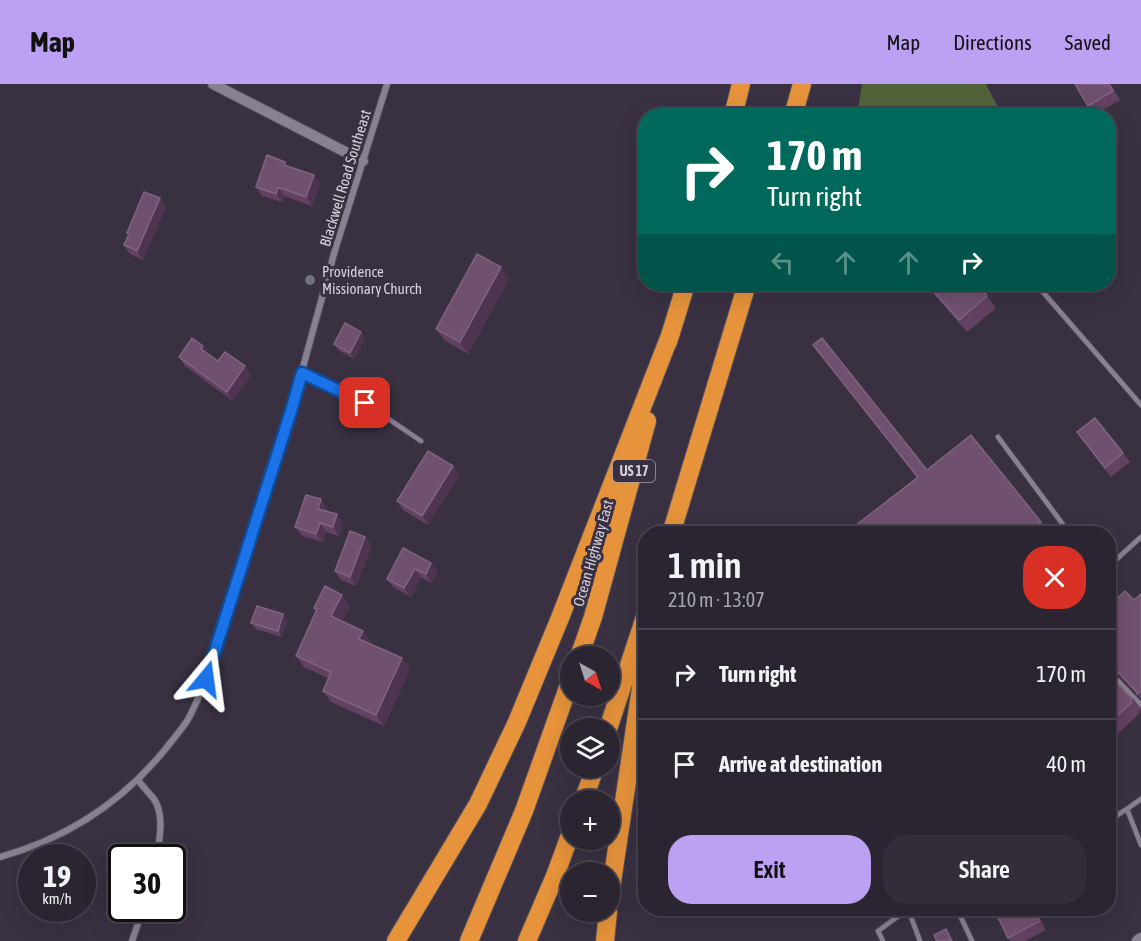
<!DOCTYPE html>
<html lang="en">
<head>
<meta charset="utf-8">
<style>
	:root { --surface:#2b2532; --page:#332d3a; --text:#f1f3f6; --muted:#a6a5ac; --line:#47424d; --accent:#bca0f2 }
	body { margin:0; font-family:"Asap Condensed",sans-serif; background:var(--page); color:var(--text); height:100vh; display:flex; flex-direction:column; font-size:22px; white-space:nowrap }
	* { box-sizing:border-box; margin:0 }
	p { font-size:20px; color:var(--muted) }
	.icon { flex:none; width:33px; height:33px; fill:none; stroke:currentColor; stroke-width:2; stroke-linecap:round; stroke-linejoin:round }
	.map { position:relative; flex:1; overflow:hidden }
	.details { position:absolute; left:638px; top:442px; width:478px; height:390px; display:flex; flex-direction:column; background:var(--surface); border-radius:24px; box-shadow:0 6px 24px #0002,0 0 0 2px var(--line) }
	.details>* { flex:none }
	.hud { position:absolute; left:638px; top:24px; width:478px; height:183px; border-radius:24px; box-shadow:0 6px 24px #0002,0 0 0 2px var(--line); background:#00695c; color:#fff; overflow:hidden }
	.needle { width:39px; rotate:141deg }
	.controls { position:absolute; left:560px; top:562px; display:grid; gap:12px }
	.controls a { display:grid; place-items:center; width:60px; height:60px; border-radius:50%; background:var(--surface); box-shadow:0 6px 24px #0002,0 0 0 2px var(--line); font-size:30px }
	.speed { position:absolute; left:18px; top:760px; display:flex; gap:12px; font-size:30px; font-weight:700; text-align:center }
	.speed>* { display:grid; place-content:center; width:78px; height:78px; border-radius:50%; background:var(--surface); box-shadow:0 6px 24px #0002,0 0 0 2px var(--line); line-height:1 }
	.speed small { font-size:15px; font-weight:400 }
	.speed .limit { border:3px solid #111; border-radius:9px; background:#fff; color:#111 }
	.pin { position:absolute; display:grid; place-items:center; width:51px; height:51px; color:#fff; margin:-26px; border-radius:12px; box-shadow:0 3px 9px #0006 }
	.me { position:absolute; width:66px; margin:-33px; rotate:16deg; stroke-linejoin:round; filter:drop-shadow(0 0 4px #0008) }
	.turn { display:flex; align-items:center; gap:21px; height:126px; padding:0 30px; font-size:27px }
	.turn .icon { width:78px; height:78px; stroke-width:2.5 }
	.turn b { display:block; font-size:42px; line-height:51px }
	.lanes { display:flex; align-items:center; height:57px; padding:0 30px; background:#0003; justify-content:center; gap:30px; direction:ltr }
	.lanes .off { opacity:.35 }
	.round { display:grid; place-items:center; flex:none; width:63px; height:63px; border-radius:24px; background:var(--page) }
	.summary { display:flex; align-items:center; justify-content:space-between; height:102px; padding:0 30px }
	h1 { font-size:36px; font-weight:600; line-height:45px }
	.action { display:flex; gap:12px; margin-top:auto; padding:12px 30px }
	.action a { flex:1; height:69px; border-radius:24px; background:var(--accent); color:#111; font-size:24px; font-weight:600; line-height:69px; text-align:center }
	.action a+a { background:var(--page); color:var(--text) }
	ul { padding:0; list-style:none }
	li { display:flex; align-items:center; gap:18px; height:90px; padding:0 30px; border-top:2px solid var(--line) }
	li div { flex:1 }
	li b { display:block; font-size:22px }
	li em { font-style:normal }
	header { display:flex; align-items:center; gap:36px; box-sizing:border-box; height:84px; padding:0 30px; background:var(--accent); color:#111 }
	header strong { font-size:28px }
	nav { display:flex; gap:33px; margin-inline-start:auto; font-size:21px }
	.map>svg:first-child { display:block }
	.green { fill:#51623b }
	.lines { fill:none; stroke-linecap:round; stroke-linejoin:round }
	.service-casing { stroke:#56505d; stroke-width:6 }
	.minor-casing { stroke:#56505d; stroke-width:8 }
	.tertiary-casing { stroke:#56505d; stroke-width:12 }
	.secondary-casing { stroke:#56505d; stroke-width:14 }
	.motorway-casing { stroke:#56505d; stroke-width:20 }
	.service { stroke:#898093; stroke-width:4.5 }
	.minor { stroke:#898093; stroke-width:6 }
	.tertiary { stroke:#898093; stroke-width:10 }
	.secondary { stroke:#898093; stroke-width:12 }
	.motorway { stroke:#e6933b; stroke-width:18 }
	.wall { fill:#634162 }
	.shaded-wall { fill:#4d3450 }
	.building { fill:#70506f; stroke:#7f6480; stroke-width:1.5 }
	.route-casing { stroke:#114b97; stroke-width:15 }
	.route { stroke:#1a73e8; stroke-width:10 }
	.worship-dot { fill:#6b7280; stroke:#393142; stroke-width:2 }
	.labels { text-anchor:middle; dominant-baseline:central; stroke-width:6; stroke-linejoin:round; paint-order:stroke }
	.shield { fill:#393142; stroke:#a6a0ac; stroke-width:1.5 }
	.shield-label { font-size:14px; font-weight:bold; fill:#d4cfda }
	.street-label { font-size:15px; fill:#d4cfda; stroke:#393142 }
	.poi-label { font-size:15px; fill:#d4cfda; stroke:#393142; text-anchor:start }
</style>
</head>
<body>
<header>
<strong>Map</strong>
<nav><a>Map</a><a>Directions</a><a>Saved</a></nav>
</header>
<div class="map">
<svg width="1141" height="857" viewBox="0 0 1141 857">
	<rect width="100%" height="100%" fill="#393142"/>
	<path class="green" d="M 862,0 L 986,0 L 1002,31 L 857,31 Z"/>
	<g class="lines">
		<defs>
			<path id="service" d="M 1036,200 L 1141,321
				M 302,289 L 365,319 L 421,357
				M 998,353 L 1070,450
				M 1108,483 L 1141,453
				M 1108,586 L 1141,621
				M 1141,715 L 1127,725 L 1141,761
				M 1108,737 L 1127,725
				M 908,825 L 920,857
				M 957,825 L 972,857
				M 883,857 L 878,847 L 908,825"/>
			<path id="minor" d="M 138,696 C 143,703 149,709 154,715 C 165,732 159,756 157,774
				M 0,773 C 68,754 123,718 167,663 C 174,654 181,646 187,637 C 195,624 200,609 206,595 L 291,327 L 335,166 L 387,0
				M 132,857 L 143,825"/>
			<path id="tertiary" d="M 213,0 L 363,77"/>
			<path id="secondary" d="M 1138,857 L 1141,855"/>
			<path id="motorway" d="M 733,32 L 741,0
				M 793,32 L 802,0
				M 668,258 L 686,200
				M 671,450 L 747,200
				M 579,573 L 593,533 L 647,337
				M 608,645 L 645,533
				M 583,717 L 595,684
				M 609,818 L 645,577
				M 396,857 L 478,720 L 517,638 L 560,534 L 671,249
				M 469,857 L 524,727 L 570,598
				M 527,857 L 555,792 L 570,751
				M 605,857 L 608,828"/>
		</defs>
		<use href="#service" class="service-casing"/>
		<use href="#minor" class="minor-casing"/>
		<use href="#tertiary" class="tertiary-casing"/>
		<use href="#secondary" class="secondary-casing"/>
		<use href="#motorway" class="motorway-casing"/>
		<use href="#service" class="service"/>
		<use href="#minor" class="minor"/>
		<use href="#tertiary" class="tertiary"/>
		<use href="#secondary" class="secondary"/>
		<use href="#motorway" class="motorway"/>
	</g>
	<path class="wall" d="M 1110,0 L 1120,16 L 1094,31 L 1088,22 Z
		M 285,78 L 289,83 L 314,91 L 320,100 L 312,122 L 284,112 L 282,118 L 262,112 L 256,103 Z
		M 160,114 L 166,123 L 143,176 L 130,170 L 124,161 L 128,151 L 127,149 Z
		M 509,195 L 468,270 L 444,256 L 436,245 Z
		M 925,200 L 977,200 L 987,212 L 996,224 L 967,248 Z
		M 365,254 L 354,275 L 338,266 L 334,260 Z
		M 813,261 L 927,386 L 1041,438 L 1048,448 L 1046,450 L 853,450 L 917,394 Z
		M 209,270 L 218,277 L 251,291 L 233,317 L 185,282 L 179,273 Z
		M 1077,348 L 1123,369 L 1130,378 L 1111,393 Z
		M 453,382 L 459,391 L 428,441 L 403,426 L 397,417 Z
		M 327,424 L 326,427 L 337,430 L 343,439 L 339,452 L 326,448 L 323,458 L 302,452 L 295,443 Z
		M 365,453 L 372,462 L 356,502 L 341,496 L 335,487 Z
		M 403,464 L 438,488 L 432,499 L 421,493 L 411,513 L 393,503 L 387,495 Z
		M 1141,510 L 1141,615 L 1111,583 L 1108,582 L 1108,523 L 1134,516 Z
		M 350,522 L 342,537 L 371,558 L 370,560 L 402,574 L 410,585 L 384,642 L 331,618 L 323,607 L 328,594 L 304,583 L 296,572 L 316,527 L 314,524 Z
		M 283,530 L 287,536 L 282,553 L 256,545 L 251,539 Z
		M 1108,590 L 1130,613 L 1133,614 L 1141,625 L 1139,628 L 1140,629 L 1108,659 Z
		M 1036,825 L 1046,846 L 1025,857 L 1010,857 L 1008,854 Z"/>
	<path class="shaded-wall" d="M 314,91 L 320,100 L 312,122 L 306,113 Z
		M 278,103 L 284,112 L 282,118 L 276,110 Z
		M 160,114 L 166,123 L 143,176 L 137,167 Z
		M 501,183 L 509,195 L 468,270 L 460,258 Z
		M 361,248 L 365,254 L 354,275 L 350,269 Z
		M 203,262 L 209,270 L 201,265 Z
		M 245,282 L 251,291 L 233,317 L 227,308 Z
		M 453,382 L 459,391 L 428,441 L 422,432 Z
		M 321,415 L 327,424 L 325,433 L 318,425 Z
		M 337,430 L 343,439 L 339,452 L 333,443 Z
		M 320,439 L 326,448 L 323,458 L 316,450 Z
		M 365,453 L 372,462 L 356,502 L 350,493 Z
		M 431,479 L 438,488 L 432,499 L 426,490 Z
		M 415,485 L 421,493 L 411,513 L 404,504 Z
		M 342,511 L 350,522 L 339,543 L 331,532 Z
		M 283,530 L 287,536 L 282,553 L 278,547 Z
		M 363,547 L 371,558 L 367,566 L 359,555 Z
		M 402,574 L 410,585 L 384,642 L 376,631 Z
		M 1034,825 L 1036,825 L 1046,846 L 1040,837 Z"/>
	<path class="building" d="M 1075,0 L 1109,0 L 1113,7 L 1088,22 Z
		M 267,71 L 285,78 L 284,81 L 314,91 L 306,113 L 278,103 L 276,110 L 256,103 Z
		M 144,108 L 160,114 L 137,167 L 124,161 L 129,150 L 127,149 Z
		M 477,170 L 501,183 L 460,258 L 436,245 Z
		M 927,200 L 977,200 L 987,212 L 959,236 Z
		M 345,239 L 361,248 L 350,269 L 334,260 Z
		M 192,254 L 203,262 L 201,265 L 218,277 L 225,268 L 245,282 L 227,308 L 179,273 Z
		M 822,254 L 927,386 L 971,351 L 1041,438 L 1025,450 L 853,450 L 850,446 L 918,393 L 813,261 Z
		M 1095,334 L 1123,369 L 1105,384 L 1077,348 Z
		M 428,367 L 453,382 L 422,432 L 397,417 Z
		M 306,411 L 321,415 L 318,425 L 337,430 L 333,443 L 320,439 L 316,450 L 295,443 Z
		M 350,447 L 365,453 L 350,493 L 335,487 Z
		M 403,464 L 431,479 L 426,490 L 415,485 L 404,504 L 387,495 Z
		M 325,502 L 342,511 L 331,532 L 363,547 L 359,555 L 402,574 L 376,631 L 323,607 L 331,588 L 296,572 L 317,525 L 314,524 Z
		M 1125,507 L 1134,516 L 1141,510 L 1141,607 L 1137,610 L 1136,607 L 1108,577 L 1108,523 Z
		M 257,522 L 283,530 L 278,547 L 251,539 Z
		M 1108,590 L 1130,613 L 1133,614 L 1131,616 L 1132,618 L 1108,640 Z
		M 994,825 L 1034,825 L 1040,837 L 1008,854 Z
		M 946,845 L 952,857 L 937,857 L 934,851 Z"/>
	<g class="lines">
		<defs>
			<path id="route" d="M 206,595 L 291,327 L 302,289 L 365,319"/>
		</defs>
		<use href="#route" class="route-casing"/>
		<use href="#route" class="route"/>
	</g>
	<circle class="worship-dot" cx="310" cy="196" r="6"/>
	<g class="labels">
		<rect class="shield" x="613" y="376" width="42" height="22" rx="4.5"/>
		<g class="shield-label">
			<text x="634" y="387">US 17</text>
		</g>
		<g class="street-label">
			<text transform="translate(345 94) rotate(-73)">Blackwell Road Southeast</text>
			<text transform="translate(593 469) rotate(-74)">Ocean Highway East</text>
		</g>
		<g class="poi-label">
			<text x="322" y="187">Providence<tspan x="322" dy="17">Missionary Church</tspan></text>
		</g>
	</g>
</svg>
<div class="controls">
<a><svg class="needle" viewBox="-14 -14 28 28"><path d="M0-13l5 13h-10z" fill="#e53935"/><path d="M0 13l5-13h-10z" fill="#a6a5ac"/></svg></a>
<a><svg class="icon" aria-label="layers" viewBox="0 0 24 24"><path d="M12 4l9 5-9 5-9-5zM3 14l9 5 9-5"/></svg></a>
<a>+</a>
<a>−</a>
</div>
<div class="speed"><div>19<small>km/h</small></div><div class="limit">30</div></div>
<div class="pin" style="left:365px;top:319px;background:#d93025"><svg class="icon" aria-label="arrive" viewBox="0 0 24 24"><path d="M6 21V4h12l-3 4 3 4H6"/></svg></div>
<svg class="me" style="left:206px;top:595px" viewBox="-20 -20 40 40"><path d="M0-17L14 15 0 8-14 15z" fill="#1a73e8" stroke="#fff" stroke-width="4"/></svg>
<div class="hud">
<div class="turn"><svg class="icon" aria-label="right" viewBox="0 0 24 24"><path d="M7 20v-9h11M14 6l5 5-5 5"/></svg><div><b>170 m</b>Turn right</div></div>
<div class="lanes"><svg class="icon off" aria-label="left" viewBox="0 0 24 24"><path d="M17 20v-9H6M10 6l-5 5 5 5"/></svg><svg class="icon off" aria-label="ahead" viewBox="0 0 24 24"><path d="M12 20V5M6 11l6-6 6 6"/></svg><svg class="icon off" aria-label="ahead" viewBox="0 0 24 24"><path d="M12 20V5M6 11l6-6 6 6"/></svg><svg class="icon" aria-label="right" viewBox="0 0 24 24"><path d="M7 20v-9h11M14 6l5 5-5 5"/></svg></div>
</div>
<section class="details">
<div class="summary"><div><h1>1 min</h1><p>210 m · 13:07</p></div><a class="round" style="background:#d93025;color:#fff"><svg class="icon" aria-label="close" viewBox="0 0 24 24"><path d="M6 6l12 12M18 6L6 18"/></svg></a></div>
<ul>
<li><svg class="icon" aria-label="right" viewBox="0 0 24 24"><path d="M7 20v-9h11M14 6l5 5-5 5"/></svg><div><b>Turn right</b></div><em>170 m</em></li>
<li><svg class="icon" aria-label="arrive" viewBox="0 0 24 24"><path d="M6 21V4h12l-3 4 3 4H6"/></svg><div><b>Arrive at destination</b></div><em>40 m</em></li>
</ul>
<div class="action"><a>Exit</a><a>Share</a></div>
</section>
</div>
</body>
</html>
